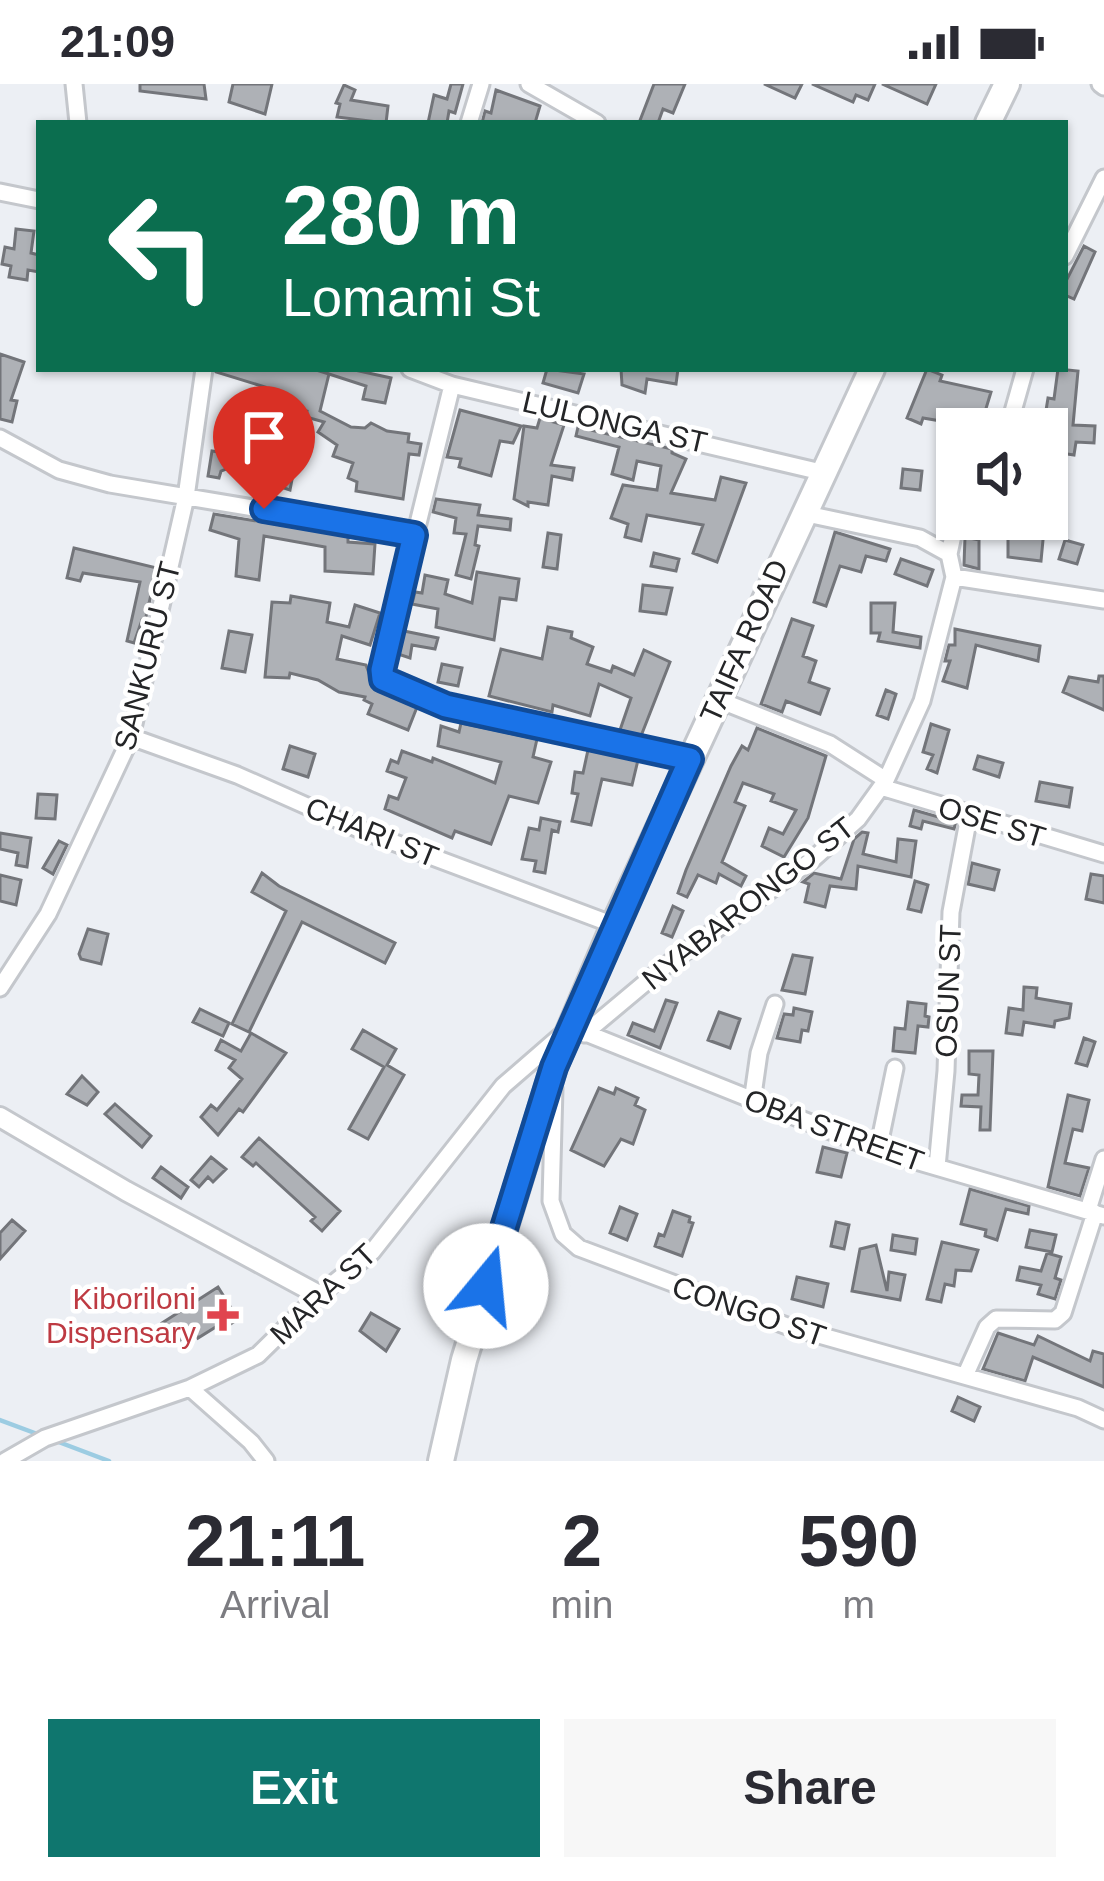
<!DOCTYPE html>
<html lang="en">
<head>
<meta charset="utf-8">
<style>
	:root { --surface:#fff; --page:#f7f7f7; --text:#2b2b33; --muted:#7c7c81; --accent:#0f766e }
	body { margin:0; font-family:Helvetica,sans-serif; background:var(--page); color:var(--text); height:100vh; display:flex; flex-direction:column; font-size:45px; white-space:nowrap }
	* { box-sizing:border-box; margin:0 }
	p { font-size:39px; color:var(--muted) }
	.icon { flex:none; width:66px; height:66px; fill:none; stroke:currentColor; stroke-width:2; stroke-linecap:round; stroke-linejoin:round }
	.map { position:relative; height:1377px; overflow:hidden }
	.side { display:flex; flex-direction:column; background:var(--surface); flex:1 }
	.side>* { flex:none }
	.banner { position:absolute; left:36px; top:36px; width:1032px; height:252px; border-radius:0px; box-shadow:0 3px 9px #0004; background:#0b6e4f; color:#fff; overflow:hidden }
	.buttons { position:absolute; left:936px; top:324px; display:grid; gap:24px }
	.buttons a { display:grid; place-items:center; width:132px; height:132px; border-radius:0px; background:var(--surface); box-shadow:0 3px 9px #0004; font-size:60px }
	.pin { position:absolute; display:grid; place-items:center; width:102px; height:102px; color:#fff; margin:-123px -51px; border-radius:50% 50% 50% 0; rotate:-45deg; box-shadow:0 0 12px #0007 }
	.pin .icon { rotate:45deg }
	.me { position:absolute; width:132px; margin:-66px; rotate:17deg; stroke-linejoin:round; filter:drop-shadow(0 0 9px #0008) }
	.turn { display:flex; align-items:center; gap:42px; height:252px; padding:0 48px; font-size:54px }
	.turn .icon { width:156px; height:156px; stroke-width:2.5 }
	.turn b { display:block; font-size:84px; line-height:102px }
	.eta { display:flex; justify-content:space-evenly; align-items:center; height:204px; text-align:center }
	.eta b { font-size:72px; font-weight:700; line-height:84px }
	.action { display:flex; gap:24px; margin-top:auto; padding:24px 48px }
	.action a { flex:1; height:138px; border-radius:0px; background:var(--accent); color:#fff; font-size:48px; font-weight:700; line-height:138px; text-align:center }
	.action a+a { background:var(--page); color:var(--text) }
	.status { display:flex; justify-content:space-between; align-items:center; height:84px; padding:0 60px; background:var(--surface); direction:ltr }
	.status svg { height:33px; fill:currentColor }
	.map>svg:first-child { display:block }
	.lines { fill:none; stroke-linecap:round; stroke-linejoin:round }
	.stream { stroke:#9ccce2; stroke-width:4.5 }
	.building { fill:#aeb1b6; stroke:#73757a; stroke-width:3 }
	.minor-casing { stroke:#c4c7cc; stroke-width:21 }
	.tertiary-casing { stroke:#c4c7cc; stroke-width:24 }
	.trunk-casing { stroke:#c4c7cc; stroke-width:30 }
	.minor { stroke:#fff; stroke-width:15 }
	.tertiary { stroke:#fff; stroke-width:18 }
	.trunk { stroke:#fff; stroke-width:24 }
	.route-casing { stroke:#114b97; stroke-width:30 }
	.route { stroke:#1a73e8; stroke-width:21 }
	.health-dot { fill:#e0444e; stroke:#fff; stroke-width:4.5 }
	.labels { text-anchor:middle; dominant-baseline:central; stroke-width:9; stroke-linejoin:round; paint-order:stroke }
	.street-label { font-size:30px; fill:#242527; stroke:#fff }
	.health-label { font-size:30px; fill:#be3a42; stroke:#fff; text-anchor:end }
</style>
</head>
<body>
<div class="status"><b>21:09</b><svg viewBox="0 0 49 12"><path d="M0 12V9h3v3zM5 12V6h3v6zM10 12V3h3v9zM15 12V0h3v12zM26 1h20v11H26zM47 4h2v5h-2z"/></svg></div>
<div class="map">
<svg width="1104" height="1377" viewBox="0 0 1104 1377">
	<rect width="100%" height="100%" fill="#eceff4"/>
	<g class="lines">
		<path class="stream" d="M 0,1336 L 40,1351
			M 56,1357 L 109,1377"/>
	</g>
	<path class="building" d="M 140,0 L 204,0 L 206,15 L 140,7 Z
		M 233,0 L 272,0 L 265,30 L 229,18 Z
		M 451,0 L 463,0 L 455,29 L 449,27 L 447,39 L 428,39 L 434,11 L 447,15 Z
		M 654,0 L 685,0 L 673,29 L 663,25 L 658,39 L 639,39 Z
		M 764,0 L 802,0 L 795,14 Z
		M 812,0 L 875,0 L 868,16 L 856,11 L 853,18 Z
		M 882,0 L 936,0 L 927,20 Z
		M 344,1 L 355,6 L 351,16 L 388,22 L 386,39 L 337,33 L 340,20 L 336,19 Z
		M 496,6 L 540,22 L 535,39 L 482,39 L 485,27 L 491,29 Z
		M 16,145 L 34,147 L 31,169 L 39,171 L 39,188 L 28,186 L 27,196 L 9,193 L 11,182 L 2,180 L 5,163 L 14,165 Z
		M 1084,162 L 1095,168 L 1074,215 L 1065,211 L 1065,199 Z
		M 0,270 L 24,278 L 11,316 L 17,317 L 12,338 L 0,335 Z
		M 216,285 L 313,285 L 329,290 L 320,285 L 350,285 L 391,294 L 385,319 L 363,315 L 366,302 L 329,290 L 320,327 L 351,343 L 365,344 L 371,339 L 387,347 L 409,350 L 408,358 L 421,360 L 419,371 L 409,370 L 403,415 L 356,407 L 357,398 L 348,394 L 353,379 L 333,372 L 337,361 L 318,348 L 324,338 L 306,333 L 307,327 L 287,322 L 273,381 L 294,385 L 290,406 L 226,385 L 221,387 L 219,394 L 208,392 L 212,367 L 232,370 L 234,362 L 250,366 L 265,303 L 216,288 Z
		M 547,285 L 584,290 L 578,309 L 543,299 Z
		M 621,285 L 678,285 L 676,300 L 647,295 L 645,309 L 622,301 Z
		M 927,285 L 942,291 L 940,297 L 991,308 L 984,331 L 990,333 L 987,345 L 962,345 L 964,341 L 923,334 L 921,340 L 907,334 Z
		M 1058,285 L 1078,287 L 1073,341 L 1095,342 L 1094,359 L 1076,358 L 1074,371 L 1047,367 L 1047,345 L 1043,345 L 1048,314 L 1054,315 Z
		M 460,326 L 521,342 L 513,359 L 500,357 L 491,392 L 459,383 L 461,375 L 447,373 Z
		M 540,334 L 564,341 L 551,381 L 574,384 L 572,396 L 552,392 L 548,421 L 528,418 L 528,422 L 514,415 L 524,342 L 537,344 Z
		M 578,343 L 672,365 L 672,369 L 686,375 L 671,409 L 715,416 L 721,393 L 746,399 L 717,478 L 693,469 L 703,441 L 647,431 L 641,457 L 625,453 L 628,440 L 611,434 L 623,401 L 657,406 L 661,382 L 637,377 L 633,396 L 612,390 L 619,363 L 576,352 Z
		M 903,385 L 922,387 L 920,406 L 901,404 Z
		M 436,415 L 480,421 L 478,431 L 511,435 L 510,446 L 478,442 L 475,461 L 479,462 L 471,495 L 456,491 L 466,450 L 454,449 L 456,434 L 433,428 Z
		M 214,430 L 348,452 L 348,458 L 375,460 L 373,490 L 325,487 L 325,463 L 264,452 L 259,496 L 236,492 L 239,455 L 210,446 Z
		M 1006,435 L 1045,435 L 1041,477 L 1008,473 L 1008,454 L 985,453 L 986,442 L 1005,443 Z
		M 835,448 L 890,465 L 886,477 L 866,472 L 861,488 L 840,482 L 826,522 L 814,518 Z
		M 548,449 L 561,451 L 557,485 L 543,483 Z
		M 965,453 L 979,456 L 979,485 L 964,481 Z
		M 1065,456 L 1083,461 L 1077,480 L 1059,475 Z
		M 74,464 L 157,484 L 145,537 L 142,536 L 134,559 L 127,557 L 140,498 L 83,489 L 80,497 L 67,494 Z
		M 654,469 L 679,475 L 676,487 L 651,482 Z
		M 901,475 L 933,486 L 927,502 L 895,490 Z
		M 477,488 L 519,495 L 516,516 L 500,514 L 494,556 L 436,543 L 438,525 L 412,520 L 415,508 L 422,509 L 425,491 L 448,496 L 445,510 L 472,519 Z
		M 643,501 L 672,504 L 666,530 L 640,527 Z
		M 291,512 L 330,519 L 327,538 L 349,543 L 355,521 L 380,529 L 370,561 L 342,552 L 337,575 L 366,581 L 374,603 L 417,623 L 408,646 L 368,630 L 372,620 L 364,616 L 365,613 L 339,608 L 318,596 L 290,589 L 289,594 L 265,593 L 272,518 L 290,519 Z
		M 871,519 L 895,519 L 893,548 L 921,553 L 920,564 L 878,557 L 880,549 L 871,549 Z
		M 792,535 L 813,542 L 803,572 L 816,577 L 809,598 L 829,605 L 820,630 L 786,617 L 782,628 L 761,620 Z
		M 548,543 L 572,548 L 571,554 L 593,563 L 587,580 L 611,588 L 613,582 L 634,591 L 644,566 L 670,578 L 641,652 L 620,646 L 631,614 L 599,600 L 590,632 L 553,621 L 552,628 L 489,612 L 501,565 L 542,575 Z
		M 955,545 L 1040,562 L 1038,577 L 976,561 L 967,604 L 943,597 L 950,577 L 945,577 L 949,561 L 955,561 Z
		M 229,547 L 252,551 L 245,588 L 222,584 Z
		M 404,547 L 438,554 L 435,565 L 412,561 L 410,574 L 398,570 Z
		M 442,580 L 462,584 L 458,602 L 438,598 Z
		M 1099,592 L 1104,592 L 1104,626 L 1063,608 L 1069,593 L 1098,598 Z
		M 886,606 L 896,610 L 888,635 L 877,631 Z
		M 461,639 L 537,655 L 533,673 L 551,678 L 538,719 L 509,712 L 491,760 L 455,747 L 452,754 L 385,725 L 389,712 L 398,715 L 406,694 L 387,687 L 391,676 L 398,679 L 402,667 L 432,678 L 433,674 L 495,699 L 501,678 L 438,662 L 441,642 L 459,648 Z
		M 931,640 L 949,646 L 937,689 L 927,685 L 933,671 L 923,668 Z
		M 757,644 L 826,672 L 808,734 L 784,773 L 762,762 L 769,744 L 783,750 L 796,726 L 771,717 L 774,710 L 743,699 L 735,718 L 745,722 L 722,778 L 746,792 L 741,802 L 719,790 L 716,799 L 698,791 L 687,813 L 678,809 L 686,786 L 731,682 L 742,662 L 748,666 Z
		M 290,662 L 315,670 L 308,693 L 283,685 Z
		M 588,666 L 638,676 L 632,701 L 602,695 L 591,741 L 572,737 L 578,710 L 572,709 L 575,688 L 583,689 Z
		M 978,672 L 1003,679 L 999,693 L 974,685 Z
		M 1040,698 L 1072,704 L 1069,723 L 1036,717 Z
		M 38,710 L 57,711 L 55,735 L 36,734 Z
		M 914,726 L 956,738 L 954,745 L 923,737 L 921,745 L 910,742 Z
		M 541,734 L 560,738 L 558,748 L 552,746 L 545,789 L 534,787 L 536,777 L 522,775 L 529,744 L 539,746 Z
		M 862,748 L 868,749 L 863,770 L 896,778 L 898,755 L 916,757 L 911,793 L 858,782 L 856,805 L 830,802 L 825,823 L 805,818 L 809,800 L 803,798 L 814,789 L 841,795 L 854,755 Z
		M 0,749 L 31,754 L 27,783 L 16,781 L 18,769 L 0,765 Z
		M 59,757 L 67,761 L 53,790 L 43,784 Z
		M 972,779 L 999,786 L 994,806 L 968,800 Z
		M 262,789 L 279,802 L 395,859 L 385,879 L 302,838 L 249,948 L 232,940 L 286,827 L 252,808 Z
		M 1091,790 L 1104,792 L 1104,819 L 1086,815 Z
		M 0,791 L 21,796 L 16,821 L 0,817 Z
		M 915,797 L 928,801 L 921,828 L 908,825 Z
		M 673,822 L 683,827 L 672,853 L 662,849 Z
		M 88,845 L 108,850 L 101,880 L 81,875 L 79,870 Z
		M 793,871 L 812,874 L 805,910 L 782,906 Z
		M 1024,903 L 1037,904 L 1036,914 L 1071,920 L 1069,934 L 1055,937 L 1054,943 L 1024,938 L 1022,951 L 1006,949 L 1009,924 L 1023,926 Z
		M 666,916 L 677,919 L 660,964 L 628,951 L 633,939 L 654,947 Z
		M 908,918 L 926,920 L 925,932 L 929,933 L 928,943 L 918,942 L 915,969 L 893,967 L 895,944 L 905,945 Z
		M 794,924 L 812,928 L 808,947 L 802,946 L 800,958 L 777,954 L 784,930 L 793,931 Z
		M 200,925 L 229,939 L 223,952 L 193,938 Z
		M 719,928 L 740,935 L 730,964 L 708,956 Z
		M 363,946 L 396,965 L 387,981 L 404,991 L 368,1055 L 349,1045 L 384,983 L 352,965 Z
		M 251,949 L 286,969 L 243,1028 L 239,1025 L 218,1051 L 201,1033 L 211,1021 L 217,1026 L 242,995 L 229,984 L 235,976 L 216,966 L 221,956 L 241,967 Z
		M 1084,954 L 1095,958 L 1087,982 L 1076,979 Z
		M 969,967 L 993,967 L 990,1046 L 980,1046 L 981,1023 L 961,1022 L 962,1011 L 978,1011 L 979,991 L 969,990 Z
		M 82,992 L 98,1008 L 87,1021 L 67,1010 Z
		M 599,1004 L 614,1010 L 616,1004 L 638,1014 L 635,1021 L 645,1026 L 633,1060 L 621,1055 L 604,1082 L 571,1066 Z
		M 1068,1011 L 1089,1016 L 1082,1047 L 1073,1045 L 1065,1079 L 1089,1084 L 1080,1112 L 1048,1103 Z
		M 115,1020 L 151,1052 L 142,1063 L 105,1030 Z
		M 259,1054 L 340,1127 L 322,1147 L 311,1137 L 315,1133 L 256,1079 L 253,1082 L 242,1073 Z
		M 823,1063 L 847,1069 L 841,1093 L 817,1088 Z
		M 211,1073 L 226,1085 L 213,1098 L 208,1093 L 199,1103 L 191,1096 Z
		M 161,1083 L 188,1103 L 181,1114 L 153,1094 Z
		M 970,1105 L 1029,1122 L 1028,1130 L 1006,1125 L 997,1156 L 985,1152 L 986,1146 L 961,1140 Z
		M 620,1123 L 637,1130 L 627,1156 L 610,1149 Z
		M 673,1127 L 690,1133 L 689,1138 L 693,1139 L 682,1172 L 655,1162 L 659,1150 L 664,1152 Z
		M 12,1136 L 25,1147 L 0,1175 L 0,1149 Z
		M 836,1138 L 849,1141 L 844,1165 L 831,1162 Z
		M 1030,1146 L 1056,1151 L 1052,1168 L 1026,1163 Z
		M 893,1151 L 917,1155 L 915,1170 L 891,1166 Z
		M 942,1158 L 978,1166 L 971,1187 L 956,1186 L 954,1202 L 945,1200 L 941,1218 L 927,1215 Z
		M 876,1161 L 887,1207 L 889,1188 L 905,1191 L 900,1216 L 852,1207 L 860,1165 Z
		M 1047,1169 L 1061,1173 L 1055,1194 L 1061,1196 L 1055,1215 L 1038,1210 L 1041,1201 L 1017,1196 L 1020,1183 L 1041,1187 Z
		M 797,1193 L 828,1200 L 823,1223 L 792,1215 Z
		M 218,1203 L 238,1235 L 229,1241 L 227,1236 L 198,1254 L 195,1248 L 173,1260 L 162,1239 Z
		M 371,1229 L 399,1245 L 386,1267 L 360,1247 Z
		M 998,1249 L 1034,1261 L 1038,1252 L 1090,1277 L 1093,1267 L 1104,1270 L 1104,1303 L 1033,1273 L 1025,1297 L 983,1285 Z
		M 958,1313 L 980,1323 L 974,1337 L 952,1327 Z"/>
	<g class="lines">
		<defs>
			<path id="minor" d="M 74,0 L 78,39
				M 529,0 L 597,39
				M 1100,0 L 1104,3
				M 469,39 L 481,0
				M 0,108 L 39,116
				M 1065,172 L 1104,94
				M 410,285 L 452,301 L 821,388
				M 452,301 L 382,586 L 383,595 L 445,623 L 690,675
				M 1008,345 L 1025,285
				M 0,354 L 59,386 L 110,400 L 414,451
				M 949,470 L 957,433
				M 954,493 L 1104,516
				M 719,616 L 830,660 L 886,696
				M 131,653 L 237,691 L 363,747 L 614,841
				M 881,703 L 1104,770
				M 0,904 L 48,830 L 131,653 L 186,413 L 204,285
				M 584,950 L 664,883 L 812,776 L 858,735 L 886,696 L 922,617 L 954,493 L 949,470 L 920,454 L 802,429
				M 554,1004 L 551,1117 L 563,1150 L 579,1164 L 787,1242 L 1078,1324 L 1104,1336
				M 752,1018 L 759,969 L 775,920
				M 878,1066 L 895,984
				M 937,1083 L 946,987 L 951,828 L 969,732
				M 1088,1126 L 1104,1075
				M 965,1292 L 987,1243 L 996,1235 L 1055,1236 L 1063,1229 L 1095,1129
				M 190,1304 L 251,1358 L 266,1377
				M 5,1377 L 45,1354 L 190,1304 L 258,1271 L 319,1211 L 372,1168 L 503,1002 L 571,943 L 878,1066 L 1104,1132"/>
			<path id="tertiary" d="M 0,1033 L 126,1107 L 319,1211"/>
			<path id="trunk" d="M 988,39 L 1007,0
				M 441,1377 L 464,1276 L 554,983 L 614,841 L 872,285"/>
		</defs>
		<use href="#minor" class="minor-casing"/>
		<use href="#tertiary" class="tertiary-casing"/>
		<use href="#trunk" class="trunk-casing"/>
		<use href="#minor" class="minor"/>
		<use href="#tertiary" class="tertiary"/>
		<use href="#trunk" class="trunk"/>
	</g>
	<g class="lines">
		<defs>
			<path id="route" d="M 264,425 L 414,451 L 382,586 L 383,595 L 446,622 L 690,675 L 554,983 L 486,1202"/>
		</defs>
		<use href="#route" class="route-casing"/>
		<use href="#route" class="route"/>
	</g>
	<path class="health-dot" d="M217 1213h12v12h12v12h-12v12h-12v-12h-12v-12h12z"/>
	<g class="labels">
		<g class="street-label">
			<text transform="translate(615 338) rotate(13)">LULONGA ST</text>
			<text transform="translate(744 557) rotate(-66)">TAIFA ROAD</text>
			<text transform="translate(147 572) rotate(-76)">SANKURU ST</text>
			<text transform="translate(992 738) rotate(17)">OSE ST</text>
			<text transform="translate(372 748) rotate(22)">CHARI ST</text>
			<text transform="translate(748 819) rotate(-38)">NYABARONGO ST</text>
			<text transform="translate(948 907) rotate(-88)">OSUN ST</text>
			<text transform="translate(834 1046) rotate(20)">OBA STREET</text>
			<text transform="translate(323 1210) rotate(-43)">MARA ST</text>
			<text transform="translate(749 1227) rotate(19)">CONGO ST</text>
		</g>
		<g class="health-label">
			<text x="196" y="1214">Kiboriloni<tspan x="196" dy="34">Dispensary</tspan></text>
		</g>
	</g>
</svg>
<div class="buttons">
<a><svg class="icon" aria-label="sound" viewBox="0 0 24 24"><path d="M4 9h4l5-4v14l-5-4H4zM17 9q2 3 0 6"/></svg></a>
</div>
<div class="pin" style="left:264px;top:425px;background:#d93025"><svg class="icon" aria-label="arrive" viewBox="0 0 24 24"><path d="M6 21V4h12l-3 4 3 4H6"/></svg></div>
<svg class="me" style="left:486px;top:1202px" viewBox="-20 -20 40 40"><circle r="19" fill="#fff"/><path d="M0-13L10 11 0 6-10 11z" fill="#1a73e8"/></svg>
<div class="banner">
<div class="turn"><svg class="icon" aria-label="left" viewBox="0 0 24 24"><path d="M17 20v-9H6M10 6l-5 5 5 5"/></svg><div><b>280 m</b>Lomami St</div></div>
</div>
</div>
<section class="side">
<div class="eta">
<div><b>21:11</b><p>Arrival</p></div>
<div><b>2</b><p>min</p></div>
<div><b>590</b><p>m</p></div>
</div>
<div class="action"><a>Exit</a><a>Share</a></div>
</section>
</body>
</html>
